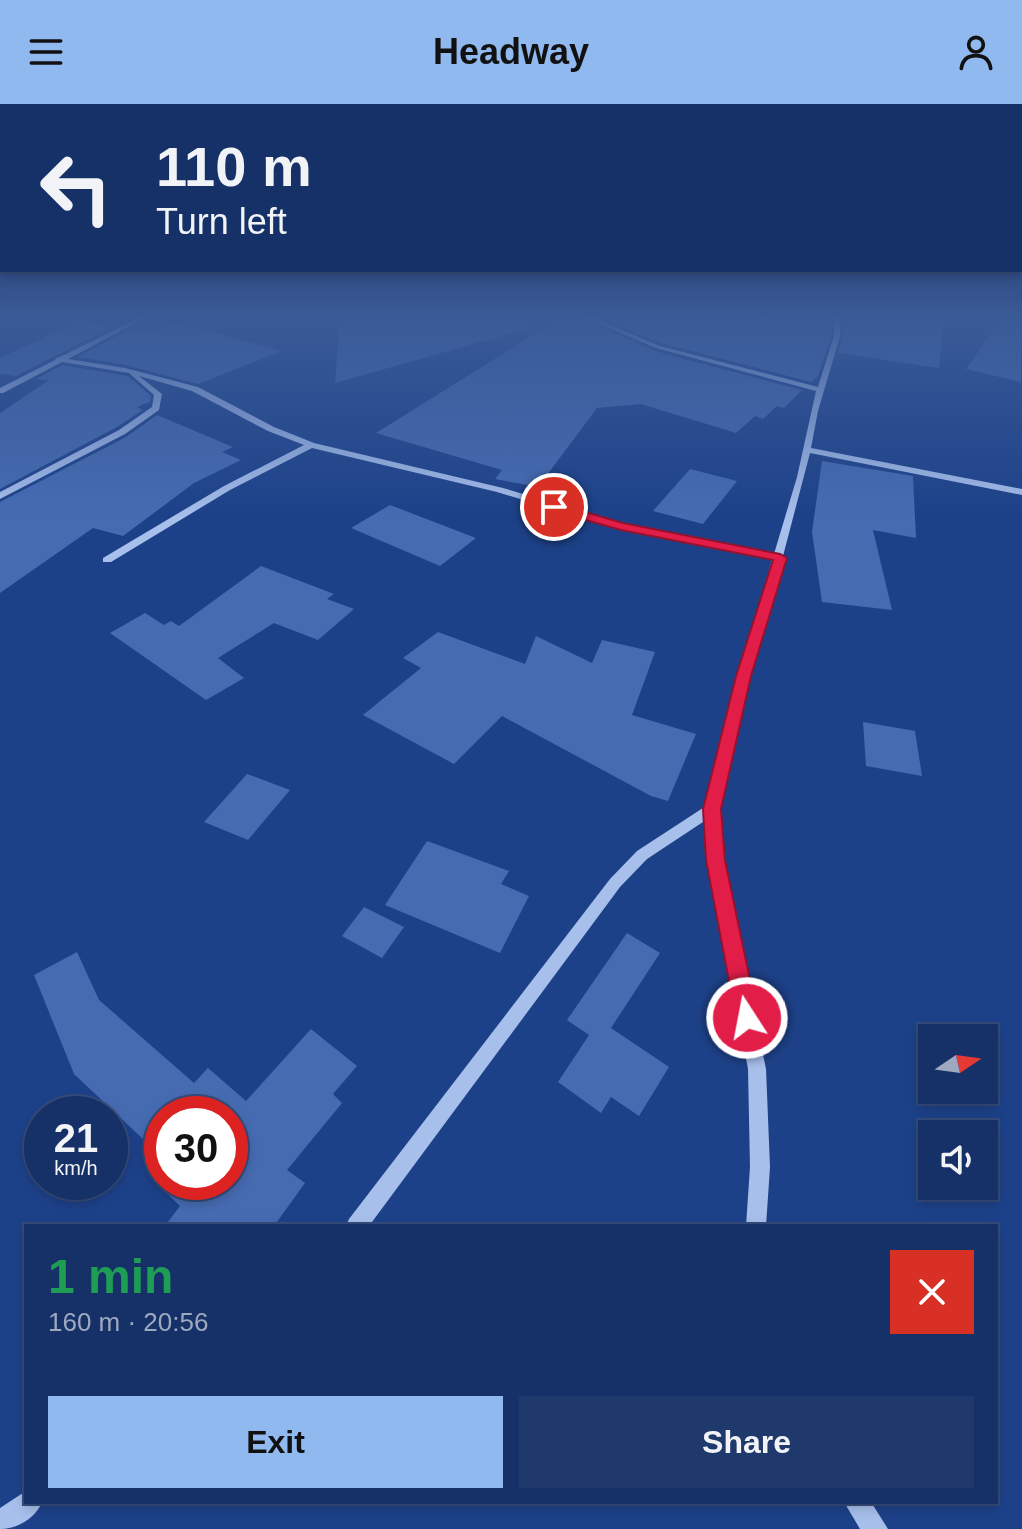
<!DOCTYPE html>
<html lang="en">
<head>
<meta charset="utf-8">
<style>
	:root { --surface:#163167; --page:#1f396d; --text:#f1f3f6; --muted:#9ea9c0; --line:#354c7b; --accent:#90b9f0 }
	body { margin:0; font-family:Helvetica,sans-serif; background:var(--page); color:var(--text); height:100vh; display:flex; flex-direction:column; font-size:30px; white-space:nowrap }
	* { box-sizing:border-box; margin:0 }
	p { font-size:26px; color:var(--muted) }
	.icon { flex:none; width:44px; height:44px; fill:none; stroke:currentColor; stroke-width:2; stroke-linecap:round; stroke-linejoin:round }
	.map { position:relative; flex:1; overflow:hidden }
	.details { position:absolute; left:24px; top:1120px; width:974px; height:280px; display:flex; flex-direction:column; background:var(--surface); border-radius:0px; box-shadow:0 4px 12px #0003,0 0 0 2px var(--line) }
	.details>* { flex:none }
	.guide { position:absolute; left:0px; top:0px; width:1022px; height:168px; box-shadow:0 4px 12px #0003,0 0 0 2px var(--line); background:#163167; color:var(--text); overflow:hidden }
	.needle { width:52px; rotate:77deg }
	.controls { position:absolute; left:918px; top:920px; display:grid; gap:16px }
	.controls a { display:grid; place-items:center; width:80px; height:80px; border-radius:0px; background:var(--surface); box-shadow:0 4px 12px #0003,0 0 0 2px var(--line); font-size:40px }
	.speed { position:absolute; left:24px; top:992px; display:flex; gap:16px; font-size:40px; font-weight:700; text-align:center }
	.speed>* { display:grid; place-content:center; width:104px; height:104px; border-radius:50%; background:var(--surface); box-shadow:0 4px 12px #0003,0 0 0 2px var(--line); line-height:1 }
	.speed small { font-size:20px; font-weight:400 }
	.speed .limit { border:12px solid #d22; background:#fff; color:#111 }
	.pin { position:absolute; display:grid; place-items:center; width:68px; height:68px; color:#fff; margin:-34px; border:4px solid #fff; border-radius:50%; box-shadow:0 2px 8px #0007 }
	.me { position:absolute; width:88px; margin:-44px; rotate:349deg; stroke-linejoin:round; filter:drop-shadow(0 0 6px #0008) }
	.turn { display:flex; align-items:center; gap:28px; height:168px; padding:0 24px; font-size:36px }
	.turn .icon { width:104px; height:104px; stroke-width:2.5 }
	.turn b { display:block; font-size:56px; line-height:68px }
	.round { display:grid; place-items:center; flex:none; width:84px; height:84px; border-radius:0px; background:var(--page) }
	.headline { display:flex; align-items:center; justify-content:space-between; height:136px; padding:0 24px }
	h1 { font-size:48px; font-weight:700; line-height:60px; color:#1e9e55 }
	.action { display:flex; gap:16px; margin-top:auto; padding:16px 24px }
	.action a { flex:1; height:92px; border-radius:0px; background:var(--accent); color:#111; font-size:32px; font-weight:700; line-height:92px; text-align:center }
	.action a+a { background:var(--page); color:var(--text) }
	header { display:flex; justify-content:space-between; align-items:center; height:104px; padding:0 24px; background:var(--accent); color:#111; font-size:36px; font-weight:700 }
	.map>svg:first-child { display:block }
	.building { fill:#466bb1 }
	.lines { fill:none; stroke-linecap:round; stroke-linejoin:round }
	.minor { fill:#a7bfeb; fill-rule:evenodd }
	.route { fill:#e11d48; stroke:#92132f; stroke-width:2 }
</style>
</head>
<body>
<header><svg class="icon" aria-label="menu" viewBox="0 0 24 24"><path d="M4 6h16M4 12h16M4 18h16"/></svg>Headway<svg class="icon" aria-label="person" viewBox="0 0 24 24"><circle cx="12" cy="8" r="4"/><path d="M4 21q1-7 8-7t8 7"/></svg></header>
<div class="map">
<svg width="1022" height="1425" viewBox="0 0 1022 1425">
	<rect width="100%" height="100%" fill="#1d4189"/>
	<path class="building" d="M 340,214 L 528,214 L 529,224 L 335,279 Z
		M 560,214 L 582,214 L 655,247 L 802,286 L 784,304 L 777,302 L 763,315 L 755,312 L 736,329 L 641,300 L 597,304 L 538,383 L 495,375 L 502,366 L 376,329 Z
		M 600,214 L 831,214 L 831,232 L 818,272 L 811,278 L 661,239 Z
		M 843,214 L 944,214 L 939,264 L 838,249 L 843,232 Z
		M 1002,214 L 1022,214 L 1021,278 L 966,265 Z
		M 79,217 L 115,222 L 16,272 L 0,270 L 0,254 Z
		M 176,219 L 193,223 L 282,247 L 198,280 L 126,261 L 77,253 L 131,225 L 154,228 Z
		M 62,261 L 128,272 L 151,292 L 150,298 L 137,303 L 143,306 L 117,323 L 0,385 L 0,309 L 49,276 L 36,275 Z
		M 157,311 L 233,343 L 222,348 L 241,356 L 194,379 L 123,432 L 93,424 L 0,489 L 0,398 L 126,333 Z
		M 822,357 L 913,372 L 916,434 L 873,426 L 892,506 L 822,498 L 812,428 Z
		M 690,365 L 737,377 L 703,420 L 653,407 Z
		M 390,401 L 476,434 L 440,462 L 351,424 Z
		M 261,462 L 334,490 L 327,495 L 354,505 L 318,536 L 274,519 L 218,554 L 244,574 L 206,596 L 110,529 L 145,509 L 164,521 L 171,517 L 179,522 Z
		M 438,528 L 525,560 L 536,532 L 592,559 L 602,536 L 655,548 L 632,611 L 696,630 L 668,697 L 651,692 L 502,612 L 454,660 L 363,611 L 421,564 L 403,554 Z
		M 863,618 L 915,627 L 922,672 L 866,662 Z
		M 247,670 L 290,686 L 248,736 L 204,718 Z
		M 427,737 L 509,767 L 501,780 L 529,792 L 500,849 L 385,801 Z
		M 364,803 L 404,823 L 382,854 L 342,832 Z
		M 627,829 L 660,849 L 611,924 L 669,963 L 639,1012 L 611,993 L 601,1009 L 558,978 L 589,931 L 567,916 Z
		M 77,848 L 99,896 L 194,979 L 208,964 L 246,997 L 311,925 L 357,962 L 333,990 L 342,999 L 287,1066 L 305,1079 L 274,1122 L 165,1122 L 180,1102 L 155,1078 L 230,1078 L 230,1010 L 162,1010 L 162,1053 L 74,970 L 34,871 Z"/>
	<g class="lines">
		<path class="minor" d="M 138,214 L 145,214 L 68,255 L 125,264 L 198,283 L 274,323 L 314,339 L 503,384 L 623,420 L 774,450 L 797,373 L 816,287 L 656,244 L 585,214 L 593,214 L 660,242 L 818,283 L 834,232 L 834,214 L 840,214 L 840,232 L 818,307 L 811,344 L 1022,385 L 1022,391 L 810,349 L 783,452 L 785,454 L 782,456 L 750,572 L 719,705 L 723,756 L 766,965 L 770,1063 L 766,1122 L 746,1122 L 750,1063 L 748,965 L 709,756 L 706,716 L 647,755 L 620,783 L 369,1122 L 346,1122 L 349,1115 L 610,775 L 637,747 L 706,702 L 738,572 L 772,456 L 621,426 L 497,388 L 312,344 L 230,386 L 111,458 L 103,458 L 103,454 L 224,382 L 304,341 L 268,327 L 192,287 L 139,272 L 162,290 L 159,306 L 125,330 L 0,395 L 0,388 L 119,326 L 152,303 L 154,291 L 129,269 L 62,258 L 3,289 L 0,289 L 0,284 L 55,256 L 56,254 L 60,253 Z
			M 26,1387 L 26,1398 L 42,1398 C 36,1414 17,1425 0,1425 L 0,1404 Z
			M 844,1398 L 871,1398 L 888,1425 L 860,1425 Z"/>
	</g>
	<linearGradient id="sky" x2="0" y2="1"><stop stop-color="#10244b"/><stop offset="0.52" stop-color="#3a5a97"/><stop offset="1" stop-color="#3a5a97" stop-opacity="0"/></linearGradient>
	<rect width="1022" height="413" fill="url(#sky)"/>
	<path class="route" d="M 554,399 L 623,419 L 780,450 L 787,454 L 751,572 L 721,705 L 725,756 L 758,914 L 755,922 L 747,925 L 739,922 L 736,914 L 706,756 L 703,705 L 736,572 L 773,456 L 621,426 L 550,406 L 550,400 Z"/>
</svg>
<div class="controls">
<a><svg class="needle" viewBox="-14 -14 28 28"><path d="M0-13l5 13h-10z" fill="#e53935"/><path d="M0 13l5-13h-10z" fill="#9ea9c0"/></svg></a>
<a><svg class="icon" aria-label="sound" viewBox="0 0 24 24"><path d="M4 9h4l5-4v14l-5-4H4zM17 9q2 3 0 6"/></svg></a>
</div>
<div class="speed"><div>21<small>km/h</small></div><div class="limit">30</div></div>
<div class="pin" style="left:554px;top:403px;background:#d93025"><svg class="icon" aria-label="arrive" viewBox="0 0 24 24"><path d="M6 21V4h12l-3 4 3 4H6"/></svg></div>
<svg class="me" style="left:747px;top:914px" viewBox="-20 -20 40 40"><circle r="17" fill="#e11d48" stroke="#fff" stroke-width="3"/><path d="M0-11L8 9 0 5-8 9z" fill="#fff"/></svg>
<div class="guide">
<div class="turn"><svg class="icon" aria-label="left" viewBox="0 0 24 24"><path d="M17 20v-9H6M10 6l-5 5 5 5"/></svg><div><b>110 m</b>Turn left</div></div>
</div>
<section class="details">
<div class="headline"><div><h1>1 min</h1><p>160 m · 20:56</p></div><a class="round" style="background:#d93025;color:#fff"><svg class="icon" aria-label="close" viewBox="0 0 24 24"><path d="M6 6l12 12M18 6L6 18"/></svg></a></div>
<div class="action"><a>Exit</a><a>Share</a></div>
</section>
</div>
</body>
</html>
